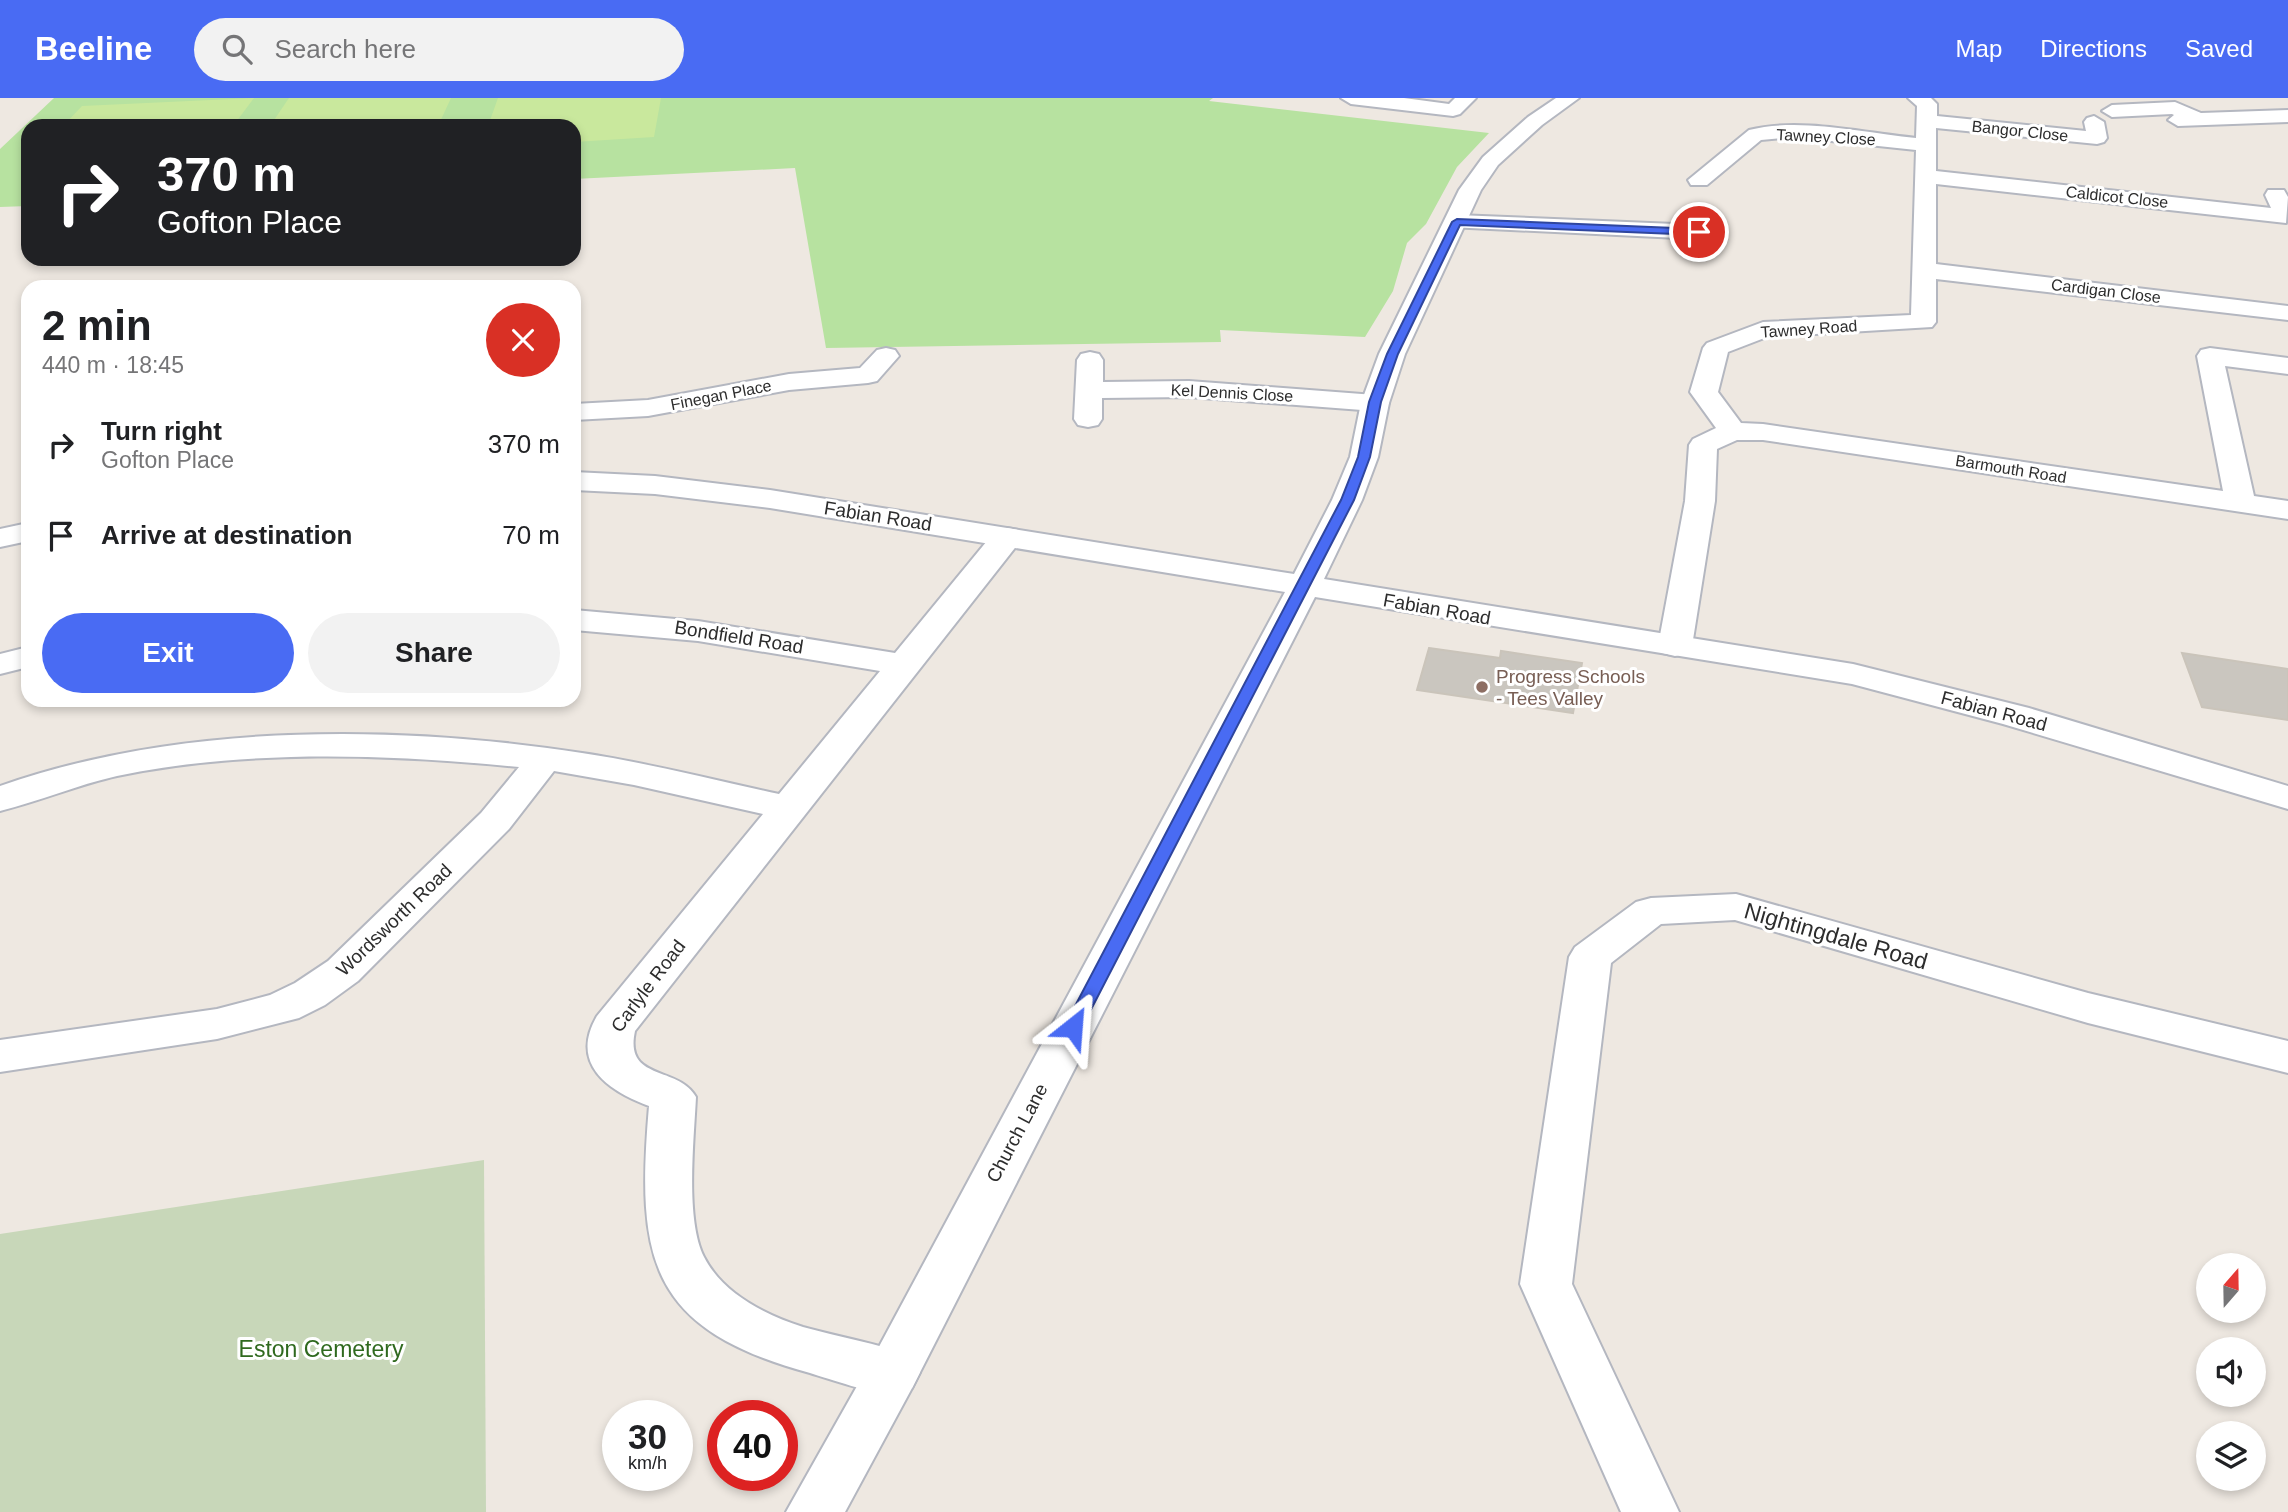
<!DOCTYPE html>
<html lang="en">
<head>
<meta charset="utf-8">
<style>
	:root { --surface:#fff; --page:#f2f2f2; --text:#202124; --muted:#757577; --accent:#496bf3 }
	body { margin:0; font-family:Helvetica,sans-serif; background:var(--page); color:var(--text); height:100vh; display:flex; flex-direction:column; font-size:26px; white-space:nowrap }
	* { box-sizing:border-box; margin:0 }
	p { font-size:23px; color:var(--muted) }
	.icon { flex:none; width:38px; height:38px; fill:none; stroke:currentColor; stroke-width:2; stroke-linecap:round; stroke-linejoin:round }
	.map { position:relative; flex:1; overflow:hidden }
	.side { position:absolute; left:21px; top:182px; width:560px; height:427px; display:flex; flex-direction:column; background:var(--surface); border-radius:21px; box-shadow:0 4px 10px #0003 }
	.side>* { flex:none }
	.hud { position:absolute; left:21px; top:21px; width:560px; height:147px; border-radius:21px; box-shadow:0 4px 10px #0003; background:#202124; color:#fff; overflow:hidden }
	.needle { width:46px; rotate:20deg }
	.controls { position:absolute; left:2196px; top:1155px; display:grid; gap:14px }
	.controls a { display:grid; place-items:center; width:70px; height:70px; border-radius:50%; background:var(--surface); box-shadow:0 4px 10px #0003; font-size:35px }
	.speed { position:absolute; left:602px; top:1302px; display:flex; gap:14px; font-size:35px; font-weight:700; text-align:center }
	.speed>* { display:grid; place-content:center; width:91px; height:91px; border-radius:50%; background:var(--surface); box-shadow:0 4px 10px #0003; line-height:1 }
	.speed small { font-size:18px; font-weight:400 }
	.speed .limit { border:10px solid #d22; background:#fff; color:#111 }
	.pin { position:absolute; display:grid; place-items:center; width:60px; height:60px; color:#fff; margin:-30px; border:4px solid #fff; border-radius:50%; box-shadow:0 2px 7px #0007 }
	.me { position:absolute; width:77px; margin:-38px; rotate:28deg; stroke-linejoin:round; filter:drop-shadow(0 0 5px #0008) }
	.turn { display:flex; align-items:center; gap:24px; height:147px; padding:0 21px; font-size:32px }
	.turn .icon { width:91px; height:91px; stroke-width:2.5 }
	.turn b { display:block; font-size:49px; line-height:60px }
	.round { display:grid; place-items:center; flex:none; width:74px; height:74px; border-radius:37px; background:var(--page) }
	.headline { display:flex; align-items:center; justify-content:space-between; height:119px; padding:0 21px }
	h1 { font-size:42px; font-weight:700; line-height:52px }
	.cta { display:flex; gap:14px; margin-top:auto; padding:14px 21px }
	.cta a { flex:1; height:80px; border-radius:42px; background:var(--accent); color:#fff; font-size:28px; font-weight:700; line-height:80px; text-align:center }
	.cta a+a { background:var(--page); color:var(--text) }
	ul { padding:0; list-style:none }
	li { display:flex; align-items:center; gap:21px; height:91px; padding:0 21px }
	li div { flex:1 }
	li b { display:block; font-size:26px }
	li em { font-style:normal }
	header { display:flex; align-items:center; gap:42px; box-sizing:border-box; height:98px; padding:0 35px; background:var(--accent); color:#fff }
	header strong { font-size:33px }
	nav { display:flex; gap:38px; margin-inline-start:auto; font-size:24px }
	.search { width:490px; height:63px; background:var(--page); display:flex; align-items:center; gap:18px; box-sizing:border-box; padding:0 24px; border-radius:38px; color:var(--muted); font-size:26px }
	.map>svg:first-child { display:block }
	.green { fill:#b7e2a0 }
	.cemetery { fill:#c8d7b9 }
	.pitch { fill:#c9e89d }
	.building { fill:#cac6bf; stroke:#cac4ba; stroke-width:2 }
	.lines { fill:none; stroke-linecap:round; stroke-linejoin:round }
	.street-casing { stroke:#b4b7c0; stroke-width:4 }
	.secondary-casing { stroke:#b4b7c0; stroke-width:4 }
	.street { fill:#fff; fill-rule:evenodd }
	.secondary { fill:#fff; fill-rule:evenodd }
	.route { fill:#496bf3; stroke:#2f469e; stroke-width:2 }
	.education-dot { fill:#8d6e63; stroke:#fff; stroke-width:2.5 }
	.labels { text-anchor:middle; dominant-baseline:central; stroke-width:6; stroke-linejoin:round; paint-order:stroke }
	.far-street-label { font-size:16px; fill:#2d2d2d; stroke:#fff }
	.street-label { font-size:19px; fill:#2d2d2d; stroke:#fff }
	.education-label { font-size:19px; fill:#785e54; stroke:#fff; text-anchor:start }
	.near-street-label { font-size:23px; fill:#2d2d2d; stroke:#fff }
	.near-park-label { font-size:23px; fill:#2f691e; stroke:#fff }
</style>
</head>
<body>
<header>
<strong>Beeline</strong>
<div class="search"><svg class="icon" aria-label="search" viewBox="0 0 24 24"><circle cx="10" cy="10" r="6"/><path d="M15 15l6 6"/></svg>Search here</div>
<nav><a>Map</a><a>Directions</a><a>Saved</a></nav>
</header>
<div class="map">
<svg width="2288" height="1414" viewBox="0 0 2288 1414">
	<rect width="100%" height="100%" fill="#eee8e1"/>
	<path class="green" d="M 54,0 L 1213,0 L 1209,3 L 1489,35 L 1457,69 L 1426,126 L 1407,145 L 1393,193 L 1365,239 L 1220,232 L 1221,244 L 826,250 L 795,70 L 574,81 L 574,28 L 28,28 L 28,108 L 0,109 L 0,51 Z"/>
	<path class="cemetery" d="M 484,1062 L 486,1414 L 0,1414 L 0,1136 Z"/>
	<path class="pitch" d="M 254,0 L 233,28 L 63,28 L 82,8 Z
		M 289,0 L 451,0 L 438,28 L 270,28 Z
		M 498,0 L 661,0 L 654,39 L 574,44 L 574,28 L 488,28 Z"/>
	<path class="building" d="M 1429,550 L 1500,560 L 1501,553 L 1582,565 L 1573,615 L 1417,592 Z
		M 2182,555 L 2288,571 L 2288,622 L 2202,609 Z"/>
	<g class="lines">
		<defs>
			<path id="street" d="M 1341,0 L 1404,0 L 1449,6 L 1455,0 L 1476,0 L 1460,16 L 1453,18 L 1351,6 Z
				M 1908,0 L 1931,0 L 1937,6 L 1937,18 L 2086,33 L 2084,24 L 2087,20 L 2094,18 L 2104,24 L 2107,40 L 2104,44 L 2097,46 L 1936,30 L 1936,73 L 2271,110 L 2265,97 L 2268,92 L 2284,92 L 2288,99 L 2286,125 L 1936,86 L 1936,166 L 2288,208 L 2288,222 L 1936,181 L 1936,224 L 1932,229 L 1767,239 L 1728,254 L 1718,294 L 1741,325 L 1763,326 L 2223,393 L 2197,258 L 2201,252 L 2210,250 L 2288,260 L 2288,276 L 2225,268 L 2254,398 L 2288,403 L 2288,421 L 1763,342 L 1737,342 L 1717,351 L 1715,403 L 1692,548 L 1687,555 L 1675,558 L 1663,555 L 1658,548 L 1685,403 L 1689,347 L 1693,341 L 1716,330 L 1690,294 L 1703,250 L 1707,245 L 1763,224 L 1911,217 L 1916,52 L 1793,39 L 1761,42 L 1707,87 L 1691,87 L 1688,82 L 1749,32 C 1799,19 1865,35 1916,40 L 1917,8 Z
				M 2175,4 L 2201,15 L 2288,12 L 2288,24 L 2178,28 L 2168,22 L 2174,17 L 2172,16 L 2112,19 L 2102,13 L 2112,7 Z
				M 1457,117 L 1699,127 L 1707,129 L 1710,134 L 1707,139 L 1699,141 L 1449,129 L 1446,124 L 1449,119 Z
				M 886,250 L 895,252 L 899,258 L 877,283 L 868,285 L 789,292 L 648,318 L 574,322 L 574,306 L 648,302 L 789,276 L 860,270 L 877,252 Z
				M 1090,254 L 1099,256 L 1103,262 L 1103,284 L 1189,283 L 1375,297 L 1385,299 L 1389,305 L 1385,311 L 1375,313 L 1189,299 L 1102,300 L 1102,321 L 1098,327 L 1088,329 L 1078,327 L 1074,321 L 1077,262 L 1081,256 Z
				M 1007,430 L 1018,432 L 1023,439 L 1018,446 L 635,933 C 624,984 678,967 696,999 C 694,1041 685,1122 704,1159 C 723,1196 766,1217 803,1229 C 839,1239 876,1245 912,1258 L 920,1274 L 912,1290 C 906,1292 898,1297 892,1297 C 874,1296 829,1281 810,1275 C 648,1231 636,1161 649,1008 C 608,993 569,966 597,918 L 763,716 L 634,687 L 554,673 L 509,731 L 358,883 L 325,907 L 299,920 L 217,941 L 0,974 L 0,942 L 217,911 L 270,897 L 295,885 L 328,863 L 481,715 L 519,669 C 387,656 247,651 117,678 C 77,687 40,703 0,713 L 0,688 C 179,625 396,626 582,655 C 649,665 714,682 779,696 L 880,573 L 698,543 L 574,532 L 574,512 L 698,523 L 895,555 L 996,432 Z
				M 28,549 L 28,569 L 0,576 L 0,556 Z
				M 1736,796 L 2088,895 L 2288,943 L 2288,975 L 2088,925 L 1735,822 L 1661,826 L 1611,865 L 1572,1186 L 1679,1414 L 1621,1414 L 1520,1186 L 1569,859 L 1575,849 L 1636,804 L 1651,800 Z"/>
			<path id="secondary" d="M 1556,0 L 1579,0 L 1542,27 L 1498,67 L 1481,92 L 1405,256 L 1389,305 L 1378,359 L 1362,402 L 1324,481 L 1853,566 L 2029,610 L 2288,688 L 2288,711 L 2003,626 L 1852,586 L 1315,499 L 912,1290 L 845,1414 L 786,1414 L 874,1258 L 1285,494 L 770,410 L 655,396 L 574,392 L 574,374 L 655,378 L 770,392 L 1294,476 L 1332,402 L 1350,359 L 1361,305 L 1379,256 L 1459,92 L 1483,59 L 1528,19 Z
				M 28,425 L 28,443 L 0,449 L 0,431 Z"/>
		</defs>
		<use href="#street" class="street-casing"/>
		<use href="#secondary" class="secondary-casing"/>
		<use href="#street" class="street"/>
		<use href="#secondary" class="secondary"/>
	</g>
	<path class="route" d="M 1457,121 L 1699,131 L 1704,134 L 1699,137 L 1460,127 L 1398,256 L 1381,304 L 1370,359 L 1354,402 L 1082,929 L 1079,933 L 1066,933 L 1064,929 L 1341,402 L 1358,359 L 1369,304 L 1387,256 L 1452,124 Z"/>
	<circle class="education-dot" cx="1482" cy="589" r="7"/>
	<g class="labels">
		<g class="far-street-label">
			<text transform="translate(2020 33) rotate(6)">Bangor Close</text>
			<text transform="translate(1826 39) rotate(3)">Tawney Close</text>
			<text transform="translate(2117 99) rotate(6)">Caldicot Close</text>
			<text transform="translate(2106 193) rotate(7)">Cardigan Close</text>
			<text transform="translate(1809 231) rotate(-4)">Tawney Road</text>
			<text transform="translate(1232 295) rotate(3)">Kel Dennis Close</text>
			<text transform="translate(721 297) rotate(-11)">Finegan Place</text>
			<text transform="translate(2011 371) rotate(9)">Barmouth Road</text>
		</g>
		<g class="street-label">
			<text transform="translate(878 418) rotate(9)">Fabian Road</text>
			<text transform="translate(1437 511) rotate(10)">Fabian Road</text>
			<text transform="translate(739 539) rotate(9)">Bondfield Road</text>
			<text transform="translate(1994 613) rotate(15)">Fabian Road</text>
			<text transform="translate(394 822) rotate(-44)">Wordsworth Road</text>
			<text transform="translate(648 888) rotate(-53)">Carlyle Road</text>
			<text transform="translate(1017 1035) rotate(-62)">Church Lane</text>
		</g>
		<g class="education-label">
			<text x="1496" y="578">Progress Schools<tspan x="1496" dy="22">- Tees Valley</tspan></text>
		</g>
		<g class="near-street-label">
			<text transform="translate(1836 838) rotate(16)">Nightingdale Road</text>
		</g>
		<g class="near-park-label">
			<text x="321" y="1251">Eston Cemetery</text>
		</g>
	</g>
</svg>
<div class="controls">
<a><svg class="needle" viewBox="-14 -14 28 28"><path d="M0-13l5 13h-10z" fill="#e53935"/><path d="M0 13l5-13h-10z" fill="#757577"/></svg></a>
<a><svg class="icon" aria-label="sound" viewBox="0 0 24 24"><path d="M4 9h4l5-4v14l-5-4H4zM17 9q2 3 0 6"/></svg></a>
<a><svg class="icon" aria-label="layers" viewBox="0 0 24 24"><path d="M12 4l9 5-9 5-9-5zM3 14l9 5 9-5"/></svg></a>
</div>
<div class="speed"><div>30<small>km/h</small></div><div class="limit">40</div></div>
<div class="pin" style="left:1699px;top:134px;background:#d93025"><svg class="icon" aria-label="arrive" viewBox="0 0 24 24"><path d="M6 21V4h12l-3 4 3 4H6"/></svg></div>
<svg class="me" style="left:1073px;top:929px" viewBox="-20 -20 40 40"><path d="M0-17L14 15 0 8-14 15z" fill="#496bf3" stroke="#fff" stroke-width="4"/></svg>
<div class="hud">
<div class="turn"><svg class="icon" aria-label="right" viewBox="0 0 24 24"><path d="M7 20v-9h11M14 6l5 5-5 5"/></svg><div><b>370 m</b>Gofton Place</div></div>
</div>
<section class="side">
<div class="headline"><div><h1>2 min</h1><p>440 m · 18:45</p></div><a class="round" style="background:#d93025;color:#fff"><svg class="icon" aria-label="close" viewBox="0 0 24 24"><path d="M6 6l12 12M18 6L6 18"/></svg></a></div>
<ul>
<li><svg class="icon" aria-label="right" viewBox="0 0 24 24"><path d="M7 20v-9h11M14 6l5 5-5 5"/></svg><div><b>Turn right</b><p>Gofton Place</p></div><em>370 m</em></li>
<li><svg class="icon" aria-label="arrive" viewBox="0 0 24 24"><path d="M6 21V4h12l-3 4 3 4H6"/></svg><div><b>Arrive at destination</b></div><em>70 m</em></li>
</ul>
<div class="cta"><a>Exit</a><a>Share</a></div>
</section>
</div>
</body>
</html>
